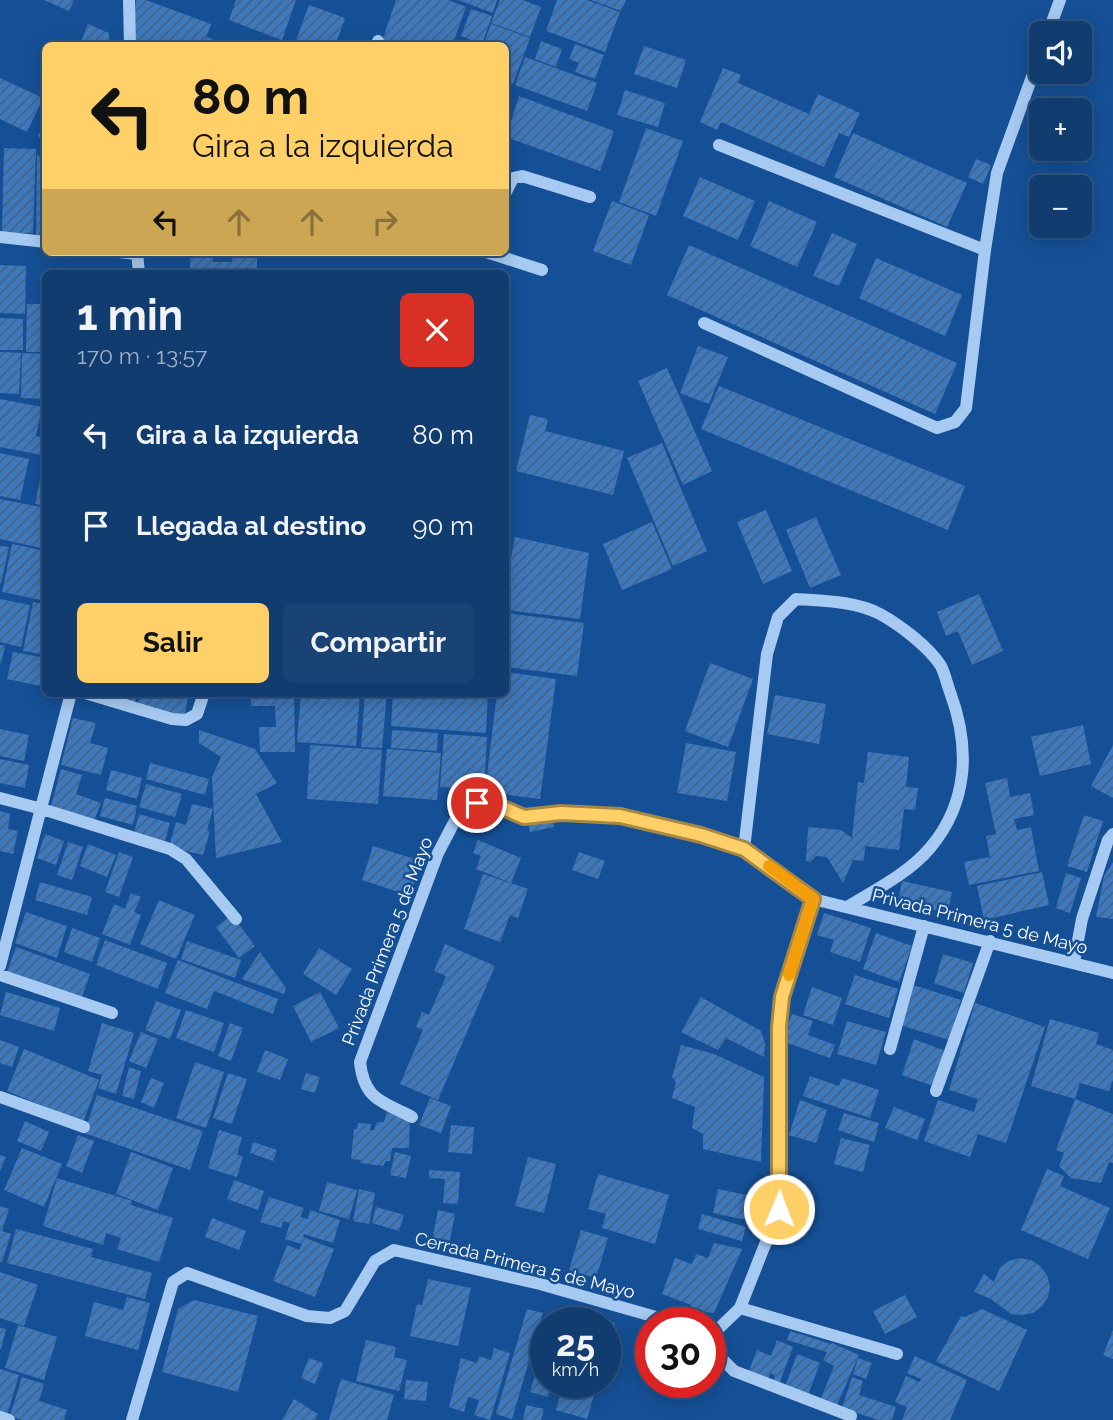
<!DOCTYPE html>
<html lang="es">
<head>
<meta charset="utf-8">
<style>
	:root { --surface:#103c70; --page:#194375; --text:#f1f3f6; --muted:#9cadc3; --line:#305683; --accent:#ffd067 }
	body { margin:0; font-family:Raleway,sans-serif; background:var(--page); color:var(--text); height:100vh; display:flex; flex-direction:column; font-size:26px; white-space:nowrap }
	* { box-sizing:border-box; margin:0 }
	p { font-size:23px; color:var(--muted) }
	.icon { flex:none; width:38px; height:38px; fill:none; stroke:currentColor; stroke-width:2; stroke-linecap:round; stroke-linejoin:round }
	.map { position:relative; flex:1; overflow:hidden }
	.details { position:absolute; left:42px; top:270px; width:467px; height:427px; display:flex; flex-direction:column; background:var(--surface); border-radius:10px; box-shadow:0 4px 18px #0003,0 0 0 2px var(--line) }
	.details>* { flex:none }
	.guide { position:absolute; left:42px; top:42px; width:467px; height:214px; border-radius:10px; box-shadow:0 4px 18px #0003,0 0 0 2px var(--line); background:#ffd067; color:#111; overflow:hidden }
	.fabs { position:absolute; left:1029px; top:21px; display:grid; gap:14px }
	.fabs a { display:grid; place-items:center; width:63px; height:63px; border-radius:10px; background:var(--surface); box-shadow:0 4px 18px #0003,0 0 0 2px var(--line); font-size:35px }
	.speed { position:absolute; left:530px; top:1307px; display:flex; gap:14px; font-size:35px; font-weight:700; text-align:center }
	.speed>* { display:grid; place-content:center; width:91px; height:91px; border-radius:50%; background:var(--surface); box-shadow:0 4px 18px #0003,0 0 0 2px var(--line); line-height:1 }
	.speed small { font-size:18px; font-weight:400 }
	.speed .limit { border:10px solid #d22; background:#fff; color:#111 }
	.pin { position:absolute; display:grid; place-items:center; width:60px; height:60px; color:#fff; margin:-30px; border:4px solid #fff; border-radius:50%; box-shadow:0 2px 7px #0007 }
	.me { position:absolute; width:77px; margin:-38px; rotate:1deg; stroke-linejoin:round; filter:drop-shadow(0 0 5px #0008) }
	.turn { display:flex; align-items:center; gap:24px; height:147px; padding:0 35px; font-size:32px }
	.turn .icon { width:91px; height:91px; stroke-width:2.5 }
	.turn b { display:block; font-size:49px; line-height:60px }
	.lanes { display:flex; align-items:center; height:66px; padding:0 35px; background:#0003; justify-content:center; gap:35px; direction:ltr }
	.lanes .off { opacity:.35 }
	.round { display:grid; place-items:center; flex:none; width:74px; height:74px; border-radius:10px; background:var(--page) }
	.head { display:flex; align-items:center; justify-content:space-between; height:119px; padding:0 35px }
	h1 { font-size:42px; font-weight:700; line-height:52px }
	.cta { display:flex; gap:14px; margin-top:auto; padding:14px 35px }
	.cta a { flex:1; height:80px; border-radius:10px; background:var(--accent); color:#111; font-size:28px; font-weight:700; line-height:80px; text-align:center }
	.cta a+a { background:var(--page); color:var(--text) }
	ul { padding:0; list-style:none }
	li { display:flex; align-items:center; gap:21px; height:91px; padding:0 35px }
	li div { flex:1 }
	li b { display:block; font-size:26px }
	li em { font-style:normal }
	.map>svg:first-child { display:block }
	.building { fill:url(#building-hatch) }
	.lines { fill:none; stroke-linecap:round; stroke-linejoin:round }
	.minor { stroke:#a7caf2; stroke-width:12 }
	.route-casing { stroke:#a68743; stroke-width:18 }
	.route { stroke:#ffd067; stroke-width:12 }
	.slow { stroke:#f59e0b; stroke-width:12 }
	.labels { text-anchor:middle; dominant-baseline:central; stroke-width:5; stroke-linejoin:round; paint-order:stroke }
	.street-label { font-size:18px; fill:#fff; stroke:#155096 }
</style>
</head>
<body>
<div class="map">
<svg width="1113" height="1420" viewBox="0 0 1113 1420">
	<defs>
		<pattern id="building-hatch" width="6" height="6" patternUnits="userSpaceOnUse" patternTransform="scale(1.75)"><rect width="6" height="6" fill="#3e79be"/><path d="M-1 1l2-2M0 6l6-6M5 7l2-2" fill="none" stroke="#456285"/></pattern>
	</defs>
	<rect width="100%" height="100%" fill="#155096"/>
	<path class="building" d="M 44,0 L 74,0 L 69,11 Z
		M 136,0 L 146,0 L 211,24 L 203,46 L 132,46 Z
		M 236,0 L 296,0 L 282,40 L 229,20 Z
		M 396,0 L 448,0 L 466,7 L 452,46 L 381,44 Z
		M 458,0 L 497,0 L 493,13 Z
		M 500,0 L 523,0 L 541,7 L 530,37 L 491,23 Z
		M 557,0 L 587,0 L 620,12 L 605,52 L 546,31 Z
		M 591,0 L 626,0 L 621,11 Z
		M 309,5 L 345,18 L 335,46 L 294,46 Z
		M 471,9 L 492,16 L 482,44 L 461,36 Z
		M 88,24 L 109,33 L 110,46 L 79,46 Z
		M 491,24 L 530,38 L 513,84 L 506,81 L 506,46 L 483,46 Z
		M 207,37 L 230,45 L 229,46 L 204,46 Z
		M 541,41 L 562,49 L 556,67 L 535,59 Z
		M 575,44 L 604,55 L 595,79 L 575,72 L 579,63 L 569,59 Z
		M 644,46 L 686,60 L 677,88 L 634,74 Z
		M 525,57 L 597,83 L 587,111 L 515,85 Z
		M 723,68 L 741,75 L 738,83 L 809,114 L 818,94 L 860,113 L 849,137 L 839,133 L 824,167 L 721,122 L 717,130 L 700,122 Z
		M 0,78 L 43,98 L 27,132 L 0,119 Z
		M 625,90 L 665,103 L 658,127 L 617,115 Z
		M 519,96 L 614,131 L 600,171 L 506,137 Z
		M 46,120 L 46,144 L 38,136 Z
		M 646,128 L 683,141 L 656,216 L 619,202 Z
		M 853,133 L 967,183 L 947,227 L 834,177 Z
		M 4,148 L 36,149 L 33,233 L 2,233 Z
		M 37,154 L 46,165 L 46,239 L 36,239 Z
		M 976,159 L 991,165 L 983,184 L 968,177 Z
		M 700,177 L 755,201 L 738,240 L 683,216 Z
		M 612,201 L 649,215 L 631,265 L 593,251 Z
		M 769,201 L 817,222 L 797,267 L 750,246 Z
		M 832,233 L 857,244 L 839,286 L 813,276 Z
		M 689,245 L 957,363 L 935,414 L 667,295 Z
		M 190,252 L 213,252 L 213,262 L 232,262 L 232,257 L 257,257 L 257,273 L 190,273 Z
		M 876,258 L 962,295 L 945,336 L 859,298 Z
		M 0,265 L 26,266 L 25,314 L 0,313 Z
		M 27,304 L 46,304 L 46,352 L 26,352 Z
		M 0,318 L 23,319 L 23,350 L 0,350 Z
		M 698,346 L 728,357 L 709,404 L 680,393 Z
		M 0,352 L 21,353 L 19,394 L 0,393 Z
		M 22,353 L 46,354 L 46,399 L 21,398 Z
		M 667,368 L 712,471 L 683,485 L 638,381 Z
		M 719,386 L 965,486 L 948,530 L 701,429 Z
		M 0,399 L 42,407 L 36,436 L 46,438 L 46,456 L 0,447 Z
		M 530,415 L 548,419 L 545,431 L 624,451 L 613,495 L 516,471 Z
		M 662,443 L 707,551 L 673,566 L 627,458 Z
		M 0,453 L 29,459 L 20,500 L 0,496 Z
		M 43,465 L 46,465 L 46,506 L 35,504 Z
		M 0,499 L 46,508 L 46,549 L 0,539 Z
		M 766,510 L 792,571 L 763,584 L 737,522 Z
		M 816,517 L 841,575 L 810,588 L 786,530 Z
		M 652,522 L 672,569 L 622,590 L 603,544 Z
		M 515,537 L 589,553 L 580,619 L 506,610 L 506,584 Z
		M 12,544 L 46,551 L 46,601 L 2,592 Z
		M 0,546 L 9,547 L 1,583 L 0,583 Z
		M 979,594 L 1003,651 L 972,665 L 958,631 L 946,636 L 937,612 Z
		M 0,599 L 30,605 L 21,647 L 0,642 Z
		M 33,602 L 46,604 L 46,655 L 23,651 Z
		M 507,613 L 584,623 L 577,676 L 506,667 Z
		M 0,645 L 5,646 L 1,663 L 0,663 Z
		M 13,652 L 46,658 L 46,687 L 7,679 Z
		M 710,663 L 753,679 L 728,747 L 685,731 Z
		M 506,672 L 556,679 L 540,799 L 485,792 L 497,693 L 506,693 Z
		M 107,693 L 137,693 L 134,707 L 106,697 Z
		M 140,693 L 189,693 L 184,717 L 137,708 Z
		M 251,693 L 294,693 L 295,752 L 260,752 L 259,727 L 276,727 L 275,706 L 251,706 Z
		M 301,693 L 360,694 L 356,746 L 297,742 Z
		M 365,693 L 387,693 L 382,748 L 361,747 Z
		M 393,693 L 488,693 L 486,733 L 391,726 Z
		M 775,695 L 826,704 L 819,744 L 767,734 Z
		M 73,718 L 96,723 L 90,743 L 108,748 L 101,775 L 61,765 Z
		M 1083,725 L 1091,764 L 1040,776 L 1031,737 Z
		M 0,729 L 29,735 L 24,761 L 0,756 Z
		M 199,730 L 255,749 L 277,783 L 256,794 L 282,842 L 216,858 L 212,777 L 221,757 L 199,743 Z
		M 392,730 L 438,733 L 437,751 L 391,748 Z
		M 444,734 L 487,737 L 484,790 L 440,787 Z
		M 686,743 L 736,752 L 727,801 L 677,793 Z
		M 310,745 L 382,750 L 378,804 L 307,799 Z
		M 1113,745 L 1113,798 L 1091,786 Z
		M 387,749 L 441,753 L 437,800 L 383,796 Z
		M 868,752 L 909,757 L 906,787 L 918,788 L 915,810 L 904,809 L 899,850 L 865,846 L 864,861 L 853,860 L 843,883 L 827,857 L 816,856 L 810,862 L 806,861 L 808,827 L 841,830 L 852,838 L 858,782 L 864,783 Z
		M 0,759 L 29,765 L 25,788 L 0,783 Z
		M 150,763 L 209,779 L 205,795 L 146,779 Z
		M 61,769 L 82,775 L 76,794 L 101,803 L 94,821 L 51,806 Z
		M 111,770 L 142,778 L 137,799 L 106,790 Z
		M 1007,778 L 1010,797 L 1030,793 L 1034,815 L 1014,819 L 1017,830 L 1031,827 L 1039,871 L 969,885 L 964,862 L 990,857 L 986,836 L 996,834 L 985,783 Z
		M 146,784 L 182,794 L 175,817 L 139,807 Z
		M 105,798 L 137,806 L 133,825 L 100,816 Z
		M 192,804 L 213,809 L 207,830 L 210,831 L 203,855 L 169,847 L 176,822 L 186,825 Z
		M 0,811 L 10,814 L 8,829 L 18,831 L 13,854 L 0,851 Z
		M 139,814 L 170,823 L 165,841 L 134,833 Z
		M 1084,815 L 1103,821 L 1087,872 L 1067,866 Z
		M 552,817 L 554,827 L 530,832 L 528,822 Z
		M 45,834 L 64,841 L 56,865 L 37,858 Z
		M 478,840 L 521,858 L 511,883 L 476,869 L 481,856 L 473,853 Z
		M 68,842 L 83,847 L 72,880 L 57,875 Z
		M 88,844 L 116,855 L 107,877 L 80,866 Z
		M 373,846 L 421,861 L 410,896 L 362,880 Z
		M 119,852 L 133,857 L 119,897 L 105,892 Z
		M 579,852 L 605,861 L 598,879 L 572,870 Z
		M 1113,862 L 1113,919 L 1096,917 L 1104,876 Z
		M 1042,872 L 1049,905 L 984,920 L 977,886 Z
		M 1066,873 L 1081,878 L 1070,913 L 1056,908 Z
		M 483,874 L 528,889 L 518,918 L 510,915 L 500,942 L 464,929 Z
		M 902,881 L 952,892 L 948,913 L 898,902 Z
		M 40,882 L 92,897 L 87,915 L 35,900 Z
		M 131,893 L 141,897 L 134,912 L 141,915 L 130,945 L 102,934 L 114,904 L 125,909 Z
		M 159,900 L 195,915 L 176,959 L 140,944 Z
		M 26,912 L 67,926 L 57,958 L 15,943 Z
		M 824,913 L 871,928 L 860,962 L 830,952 L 834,940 L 817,935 Z
		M 232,915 L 255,946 L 239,958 L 216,927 Z
		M 72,928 L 100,938 L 92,962 L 64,952 Z
		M 876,933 L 912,946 L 899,982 L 863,969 Z
		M 105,940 L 167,963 L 158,989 L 96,965 Z
		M 187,941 L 241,960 L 235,978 L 181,959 Z
		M 445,944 L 495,966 L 438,1100 L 400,1084 L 423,1030 L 416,1027 L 422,1012 L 429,1015 L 446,976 L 434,971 Z
		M 16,947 L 90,974 L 81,999 L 7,972 Z
		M 319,948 L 352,969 L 336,995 L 303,974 Z
		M 260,952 L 286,988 L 284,994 L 242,979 Z
		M 943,954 L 973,963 L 964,993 L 934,983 Z
		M 178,960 L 278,999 L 273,1014 L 214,991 L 207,1009 L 165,993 Z
		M 855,975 L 898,989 L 889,1018 L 845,1004 Z
		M 913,985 L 961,1000 L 949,1040 L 900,1025 Z
		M 812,987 L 842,998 L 833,1025 L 803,1015 Z
		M 6,992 L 60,1008 L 54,1031 L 0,1015 Z
		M 320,992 L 339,1028 L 311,1042 L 293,1006 Z
		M 701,997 L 761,1031 L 765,1043 L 764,1057 L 726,1038 L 718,1050 L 681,1032 Z
		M 156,1001 L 181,1010 L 170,1039 L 145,1030 Z
		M 975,1003 L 1045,1027 L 1006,1143 L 978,1134 L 970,1157 L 924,1141 L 938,1100 L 974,1112 L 978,1099 L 949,1090 Z
		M 186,1010 L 224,1023 L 214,1052 L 176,1038 Z
		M 792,1014 L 813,1021 L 808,1035 L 835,1045 L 830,1058 L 782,1041 Z
		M 1050,1019 L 1099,1033 L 1096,1044 L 1113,1050 L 1113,1080 L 1109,1091 L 1080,1083 L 1075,1099 L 1031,1086 Z
		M 847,1021 L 886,1032 L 876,1065 L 837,1054 Z
		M 102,1023 L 134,1033 L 116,1094 L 98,1088 L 102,1075 L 88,1071 Z
		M 230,1023 L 243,1028 L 231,1061 L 218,1056 Z
		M 141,1032 L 158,1039 L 146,1068 L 129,1061 Z
		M 914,1039 L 948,1052 L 936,1087 L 902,1075 Z
		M 0,1040 L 19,1047 L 12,1067 L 0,1063 Z
		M 681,1045 L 714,1054 L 764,1077 L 761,1162 L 703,1149 L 703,1134 L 692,1128 L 695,1107 L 672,1098 L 676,1082 L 672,1077 Z
		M 24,1049 L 99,1080 L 83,1122 L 7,1091 Z
		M 265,1050 L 288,1059 L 280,1080 L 257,1072 Z
		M 195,1062 L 224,1072 L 206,1128 L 176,1118 Z
		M 129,1067 L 141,1071 L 134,1099 L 122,1096 Z
		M 228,1073 L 247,1079 L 232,1124 L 213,1118 Z
		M 306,1073 L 320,1077 L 315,1093 L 301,1089 Z
		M 810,1076 L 839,1086 L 842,1078 L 879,1090 L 870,1118 L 803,1096 Z
		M 151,1078 L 164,1083 L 154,1108 L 141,1102 Z
		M 97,1095 L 203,1131 L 190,1170 L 84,1133 Z
		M 430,1098 L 451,1106 L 441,1133 L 419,1125 Z
		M 1075,1099 L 1113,1114 L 1113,1163 L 1109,1162 L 1101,1183 L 1071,1178 L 1059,1166 L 1064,1153 L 1056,1150 Z
		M 800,1100 L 827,1110 L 816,1143 L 789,1135 Z
		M 894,1107 L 925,1119 L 917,1140 L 885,1128 Z
		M 387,1111 L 410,1118 L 409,1148 L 392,1148 L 390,1161 L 386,1161 L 383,1166 L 360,1163 L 361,1160 L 351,1159 L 354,1129 L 357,1129 L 358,1123 L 371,1124 L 370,1130 L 374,1130 L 377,1122 L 384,1122 Z
		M 844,1113 L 879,1123 L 874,1142 L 838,1130 Z
		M 25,1121 L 49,1132 L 41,1151 L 17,1141 Z
		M 451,1125 L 474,1127 L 472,1154 L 448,1152 Z
		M 219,1130 L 242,1137 L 237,1155 L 243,1156 L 237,1177 L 208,1168 Z
		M 78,1135 L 94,1141 L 82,1173 L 66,1166 Z
		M 841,1138 L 870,1145 L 863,1172 L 834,1164 Z
		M 253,1142 L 277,1150 L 273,1161 L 250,1153 Z
		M 22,1148 L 62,1164 L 44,1207 L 4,1190 Z
		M 131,1152 L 173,1168 L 158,1210 L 116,1194 Z
		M 395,1152 L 411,1156 L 406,1178 L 390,1175 Z
		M 0,1155 L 6,1157 L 0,1171 Z
		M 528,1157 L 556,1164 L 544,1213 L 515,1206 Z
		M 1047,1169 L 1064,1176 L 1060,1186 L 1110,1208 L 1088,1259 L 1021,1230 Z
		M 429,1170 L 460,1172 L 458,1204 L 443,1203 L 445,1179 L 429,1178 Z
		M 598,1174 L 669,1195 L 655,1244 L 602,1228 L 606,1214 L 588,1209 Z
		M 57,1178 L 132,1201 L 131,1205 L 173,1218 L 159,1262 L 117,1249 L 121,1238 L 106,1233 L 103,1245 L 43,1226 Z
		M 234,1180 L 264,1191 L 258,1210 L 227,1199 Z
		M 327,1182 L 357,1190 L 349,1219 L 319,1211 Z
		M 359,1189 L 375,1193 L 369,1224 L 353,1221 Z
		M 718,1189 L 756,1197 L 751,1221 L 713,1213 Z
		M 269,1197 L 304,1208 L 300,1217 L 308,1219 L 310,1210 L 340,1220 L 333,1243 L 304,1234 L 303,1237 L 334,1249 L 315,1297 L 273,1281 L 287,1245 L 299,1250 L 302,1244 L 285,1239 L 290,1223 L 283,1221 L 281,1228 L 260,1222 Z
		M 0,1206 L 9,1209 L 2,1231 L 11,1234 L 2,1262 L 0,1262 Z
		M 376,1207 L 404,1215 L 399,1231 L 372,1223 Z
		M 438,1210 L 455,1214 L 449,1245 L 432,1241 Z
		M 702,1214 L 746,1227 L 742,1241 L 698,1229 Z
		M 212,1218 L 246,1231 L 239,1250 L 205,1237 Z
		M 16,1229 L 93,1249 L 91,1257 L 152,1273 L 145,1299 L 7,1263 Z
		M 581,1230 L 608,1238 L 596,1278 L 569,1270 Z
		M 714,1243 L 742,1249 L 714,1313 L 689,1310 L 691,1305 L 662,1294 L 675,1258 L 692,1264 L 696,1254 L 708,1258 Z
		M 1020,1258 L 1031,1260 L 1040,1266 L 1047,1275 L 1050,1286 L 1048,1297 L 1042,1306 L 1033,1313 L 1022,1315 L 1011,1314 L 991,1299 L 974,1292 L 984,1274 L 994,1282 L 1000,1267 L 1009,1261 Z
		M 0,1272 L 38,1285 L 24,1326 L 0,1318 Z
		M 428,1279 L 471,1288 L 458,1346 L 410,1336 L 417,1304 L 422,1305 Z
		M 905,1295 L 917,1317 L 885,1334 L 873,1311 Z
		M 127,1297 L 150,1303 L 138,1350 L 85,1336 L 94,1302 L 123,1310 Z
		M 194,1300 L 258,1316 L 238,1392 L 162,1372 L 178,1309 Z
		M 527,1309 L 543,1313 L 512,1419 L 496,1414 Z
		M 982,1309 L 1027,1330 L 999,1391 L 936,1361 L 961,1316 L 965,1317 Z
		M 584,1314 L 615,1323 L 606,1354 L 606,1323 L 581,1323 Z
		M 18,1325 L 57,1337 L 44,1380 L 5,1368 Z
		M 0,1328 L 6,1329 L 1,1349 L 0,1349 Z
		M 1113,1330 L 1113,1359 L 1103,1355 Z
		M 790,1331 L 831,1344 L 832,1343 L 859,1355 L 837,1405 L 821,1398 L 834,1366 L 823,1360 L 827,1352 L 787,1340 Z
		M 366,1340 L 396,1347 L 394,1357 L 407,1360 L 399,1391 L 356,1381 Z
		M 777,1340 L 793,1347 L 778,1387 L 772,1385 L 775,1375 L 770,1373 L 768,1381 L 748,1373 L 757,1350 L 771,1356 Z
		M 545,1342 L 546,1382 L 553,1382 L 548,1397 L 530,1392 Z
		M 494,1348 L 510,1353 L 490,1420 L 474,1415 L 479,1400 L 468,1397 L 464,1412 L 449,1407 L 461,1358 L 477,1363 L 479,1356 L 491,1360 Z
		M 797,1354 L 820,1363 L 808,1395 L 785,1387 Z
		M 915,1356 L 967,1380 L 950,1420 L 902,1420 L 907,1407 L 895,1402 L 906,1376 L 919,1382 L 921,1379 L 907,1373 Z
		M 309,1358 L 323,1363 L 315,1384 L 301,1378 Z
		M 858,1358 L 872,1363 L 866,1379 L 853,1374 Z
		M 0,1369 L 19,1375 L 7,1415 L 0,1413 Z
		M 22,1377 L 44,1384 L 39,1401 L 67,1410 L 64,1420 L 22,1420 L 10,1416 Z
		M 852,1377 L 863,1381 L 859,1395 L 896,1407 L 892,1420 L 878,1420 L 842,1408 Z
		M 341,1379 L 394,1395 L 387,1420 L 329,1420 Z
		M 406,1380 L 428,1382 L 426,1401 L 404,1399 Z
		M 564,1382 L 598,1382 L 587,1419 L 556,1410 Z
		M 294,1399 L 318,1414 L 315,1420 L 282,1420 Z
		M 526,1405 L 544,1409 L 541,1420 L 523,1420 Z"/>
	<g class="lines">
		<path class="minor" d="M 129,0 L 130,46
			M 1048,33 L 1060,0
			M 377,46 L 378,41
			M 719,145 L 985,250
			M 506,192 L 513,178 L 522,176 L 590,197
			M 0,237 L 46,242
			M 119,252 L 137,254
			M 137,252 L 139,273
			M 486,252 L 542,270
			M 704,323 L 937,428 L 955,422 L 966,408 L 985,250 L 997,173 L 1041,52
			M 85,693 L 172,719 L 186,720 L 197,714 L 204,693
			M 0,798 L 42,809 L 170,849 L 186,859 L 236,919
			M 744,849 L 767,654 L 778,617 L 796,599 C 823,601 855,601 880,614 C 900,625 929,647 941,666 C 945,674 947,684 950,692 C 970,746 969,802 930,848 C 909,873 875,890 847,907
			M 1074,962 L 1082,919 L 1108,840 L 1113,834
			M 0,966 L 71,693
			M 0,975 L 112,1013
			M 890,1049 L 924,926
			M 936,1091 L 990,941
			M 0,1097 L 84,1127
			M 412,1117 C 382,1101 364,1100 360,1062 L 438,853 L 460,811 L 477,803 L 503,808 L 524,817 L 561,813 L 620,816 L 664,828 L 701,834 L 744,849 L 813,899 L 1113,973
			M 740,1308 L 897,1354
			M 710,1333 L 714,1333 L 740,1308 L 779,1209 L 779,1027 L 782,997 L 813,899
			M 714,1333 L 719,1356 L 734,1371 L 851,1416
			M 0,1417 L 9,1420
			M 132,1420 L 173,1282 L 187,1273 L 307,1316 L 330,1318 L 345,1311 L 375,1261 L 394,1250 L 540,1284 L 677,1323"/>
	</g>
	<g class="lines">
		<defs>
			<path id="route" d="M 477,803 L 503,808 L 524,817 L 561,813 L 620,816 L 701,835 L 744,849 L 813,899 L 782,997 L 779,1027 L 779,1209"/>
		</defs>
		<use href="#route" class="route-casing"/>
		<use href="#route" class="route"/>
		<path class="slow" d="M 769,866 L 813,899 L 789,975"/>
	</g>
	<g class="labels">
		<g class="street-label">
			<text transform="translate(980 921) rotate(14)">Privada Primera 5 de Mayo</text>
			<text transform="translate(387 941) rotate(-69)">Privada Primera 5 de Mayo</text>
			<text transform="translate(525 1265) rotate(14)">Cerrada Primera 5 de Mayo</text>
		</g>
	</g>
</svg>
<div class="fabs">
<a><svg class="icon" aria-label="sound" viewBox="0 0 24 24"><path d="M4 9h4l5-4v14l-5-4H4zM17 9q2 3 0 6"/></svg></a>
<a>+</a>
<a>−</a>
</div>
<div class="speed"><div>25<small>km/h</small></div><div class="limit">30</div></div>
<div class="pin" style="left:477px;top:803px;background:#d93025"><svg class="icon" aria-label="arrive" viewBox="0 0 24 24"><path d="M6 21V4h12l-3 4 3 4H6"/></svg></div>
<svg class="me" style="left:779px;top:1209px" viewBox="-20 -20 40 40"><circle r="17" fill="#ffd067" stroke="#fff" stroke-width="3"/><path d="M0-11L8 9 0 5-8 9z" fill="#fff"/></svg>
<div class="guide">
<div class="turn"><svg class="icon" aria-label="left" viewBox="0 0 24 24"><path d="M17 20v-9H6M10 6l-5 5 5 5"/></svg><div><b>80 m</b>Gira a la izquierda</div></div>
<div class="lanes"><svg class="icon" aria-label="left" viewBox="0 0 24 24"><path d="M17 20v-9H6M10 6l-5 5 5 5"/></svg><svg class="icon off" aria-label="ahead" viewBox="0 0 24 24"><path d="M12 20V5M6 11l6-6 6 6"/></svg><svg class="icon off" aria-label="ahead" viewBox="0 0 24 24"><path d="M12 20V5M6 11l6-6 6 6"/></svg><svg class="icon off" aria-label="right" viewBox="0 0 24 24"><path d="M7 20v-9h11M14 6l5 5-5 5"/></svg></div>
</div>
<section class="details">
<div class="head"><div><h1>1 min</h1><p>170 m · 13:57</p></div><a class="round" style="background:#d93025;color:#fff"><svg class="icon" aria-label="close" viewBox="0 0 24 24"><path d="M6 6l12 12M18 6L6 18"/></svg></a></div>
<ul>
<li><svg class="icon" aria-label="left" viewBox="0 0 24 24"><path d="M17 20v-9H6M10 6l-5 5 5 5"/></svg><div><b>Gira a la izquierda</b></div><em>80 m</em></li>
<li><svg class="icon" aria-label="arrive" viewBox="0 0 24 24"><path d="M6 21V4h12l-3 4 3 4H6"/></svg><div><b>Llegada al destino</b></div><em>90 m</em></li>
</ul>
<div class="cta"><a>Salir</a><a>Compartir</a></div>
</section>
</div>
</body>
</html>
